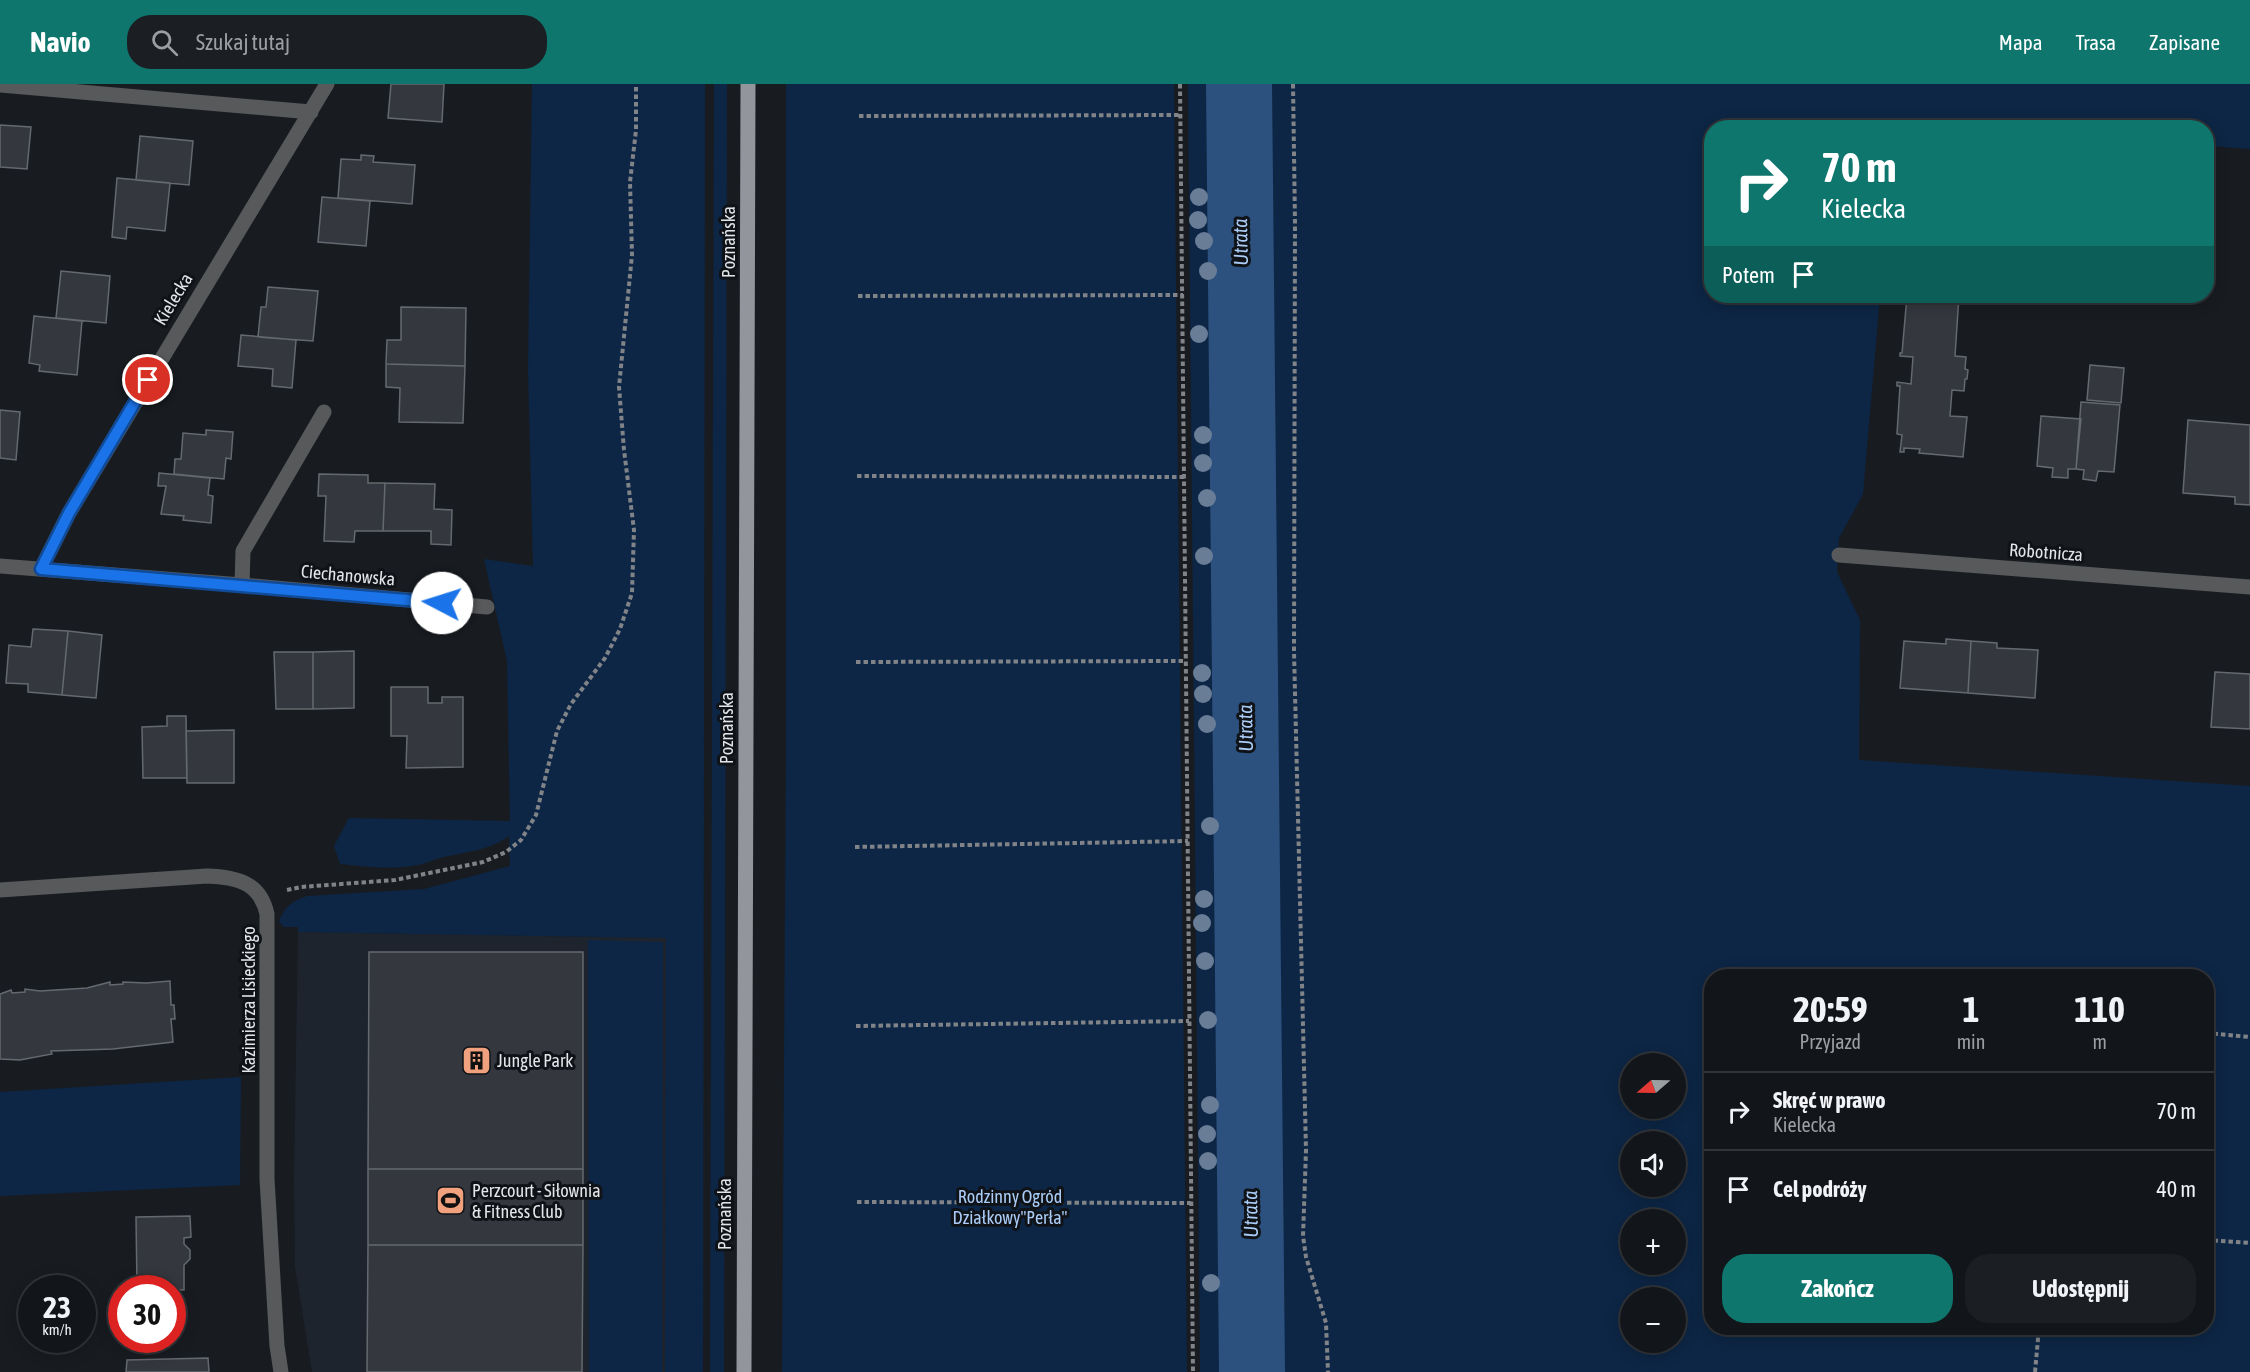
<!DOCTYPE html>
<html lang="pl">
<head>
<meta charset="utf-8">
<style>
	:root { --surface:#121519; --page:#1b1e22; --text:#f1f3f6; --muted:#9c9fa2; --line:#313438; --accent:#0f766e }
	body { margin:0; font-family:"Asap Condensed",sans-serif; background:var(--page); color:var(--text); height:100vh; display:flex; flex-direction:column; font-size:22px; white-space:nowrap }
	* { box-sizing:border-box; margin:0 }
	p { font-size:20px; color:var(--muted) }
	.icon { flex:none; width:33px; height:33px; fill:none; stroke:currentColor; stroke-width:2; stroke-linecap:round; stroke-linejoin:round }
	.map { position:relative; flex:1; overflow:hidden }
	.panel { position:absolute; left:1704px; top:885px; width:510px; height:366px; display:flex; flex-direction:column; background:var(--surface); border-radius:24px; box-shadow:0 3px 15px #0003,0 0 0 2px var(--line) }
	.panel>* { flex:none }
	.guide { position:absolute; left:1704px; top:36px; width:510px; height:183px; border-radius:24px; box-shadow:0 3px 15px #0003,0 0 0 2px var(--line); background:#0f766e; color:#fff; overflow:hidden }
	.needle { width:39px; rotate:250deg }
	.fabs { position:absolute; left:1620px; top:969px; display:grid; gap:12px }
	.fabs a { display:grid; place-items:center; width:66px; height:66px; border-radius:50%; background:var(--surface); box-shadow:0 3px 15px #0003,0 0 0 2px var(--line); font-size:30px }
	.speed { position:absolute; left:18px; top:1191px; display:flex; gap:12px; font-size:30px; font-weight:700; text-align:center }
	.speed>* { display:grid; place-content:center; width:78px; height:78px; border-radius:50%; background:var(--surface); box-shadow:0 3px 15px #0003,0 0 0 2px var(--line); line-height:1 }
	.speed small { font-size:15px; font-weight:400 }
	.speed .limit { border:9px solid #d22; background:#fff; color:#111 }
	.pin { position:absolute; display:grid; place-items:center; width:51px; height:51px; color:#fff; margin:-26px; border:3px solid #fff; border-radius:50%; box-shadow:0 2px 6px #0007 }
	.me { position:absolute; width:66px; margin:-33px; rotate:275deg; stroke-linejoin:round; filter:drop-shadow(0 0 4px #0008) }
	.turn { display:flex; align-items:center; gap:21px; height:126px; padding:0 18px; font-size:27px }
	.turn .icon { width:78px; height:78px; stroke-width:2.5 }
	.turn b { display:block; font-size:42px; line-height:51px }
	.then { display:flex; align-items:center; height:57px; padding:0 18px; background:#0003; gap:12px; font-size:22px }
	.eta { display:flex; justify-content:space-evenly; align-items:center; height:102px; text-align:center }
	.eta b { font-size:36px; font-weight:700; line-height:42px }
	.primary-button { display:flex; gap:12px; margin-top:auto; padding:12px 18px }
	.primary-button a { flex:1; height:69px; border-radius:24px; background:var(--accent); color:#fff; font-size:24px; font-weight:700; line-height:69px; text-align:center }
	.primary-button a+a { background:var(--page); color:var(--text) }
	ul { padding:0; list-style:none }
	li { display:flex; align-items:center; gap:18px; height:78px; padding:0 18px; border-top:2px solid var(--line) }
	li div { flex:1 }
	li b { display:block; font-size:22px }
	li em { font-style:normal }
	header { display:flex; align-items:center; gap:36px; box-sizing:border-box; height:84px; padding:0 30px; background:var(--accent); color:#fff }
	header strong { font-size:28px }
	nav { display:flex; gap:33px; margin-inline-start:auto; font-size:21px }
	.search { width:420px; height:54px; background:var(--page); display:flex; align-items:center; gap:15px; box-sizing:border-box; padding:0 21px; border-radius:24px; color:var(--muted); font-size:22px }
	.map>svg:first-child { display:block }
	.built { fill:#1d242e }
	.green { fill:#0d2645; fill-rule:evenodd }
	.lines { fill:none; stroke-linecap:round; stroke-linejoin:round }
	.river { stroke:#2c517e; stroke-width:66 }
	.building { fill:#34383e; stroke:#64696f; stroke-width:1.5 }
	.path { stroke:#808387; stroke-width:4; stroke-dasharray:4.5 3; stroke-linecap:butt }
	.minor { stroke:#57595b; stroke-width:15 }
	.major { stroke:#92969c; stroke-width:15 }
	.tree { fill:#697d97 }
	.route-casing { stroke:#114b97; stroke-width:15 }
	.route { stroke:#1a73e8; stroke-width:10 }
	.labels { text-anchor:middle; dominant-baseline:central; stroke-width:6; stroke-linejoin:round; paint-order:stroke }
	.street-label { font-size:18px; fill:#e3e6e9; stroke:#0f1318 }
	.poi-label { font-size:18px; fill:#e3e6e9; stroke:#0f1318; text-anchor:start }
	.park-label { font-size:18px; fill:#abccf7; stroke:#0f1318 }
	.water-label { font-size:20px; font-style:italic; fill:#abccf7; stroke:#0f1318 }
</style>
</head>
<body>
<header>
<strong>Navio</strong>
<div class="search"><svg class="icon" aria-label="search" viewBox="0 0 24 24"><circle cx="10" cy="10" r="6"/><path d="M15 15l6 6"/></svg>Szukaj tutaj</div>
<nav><a>Mapa</a><a>Trasa</a><a>Zapisane</a></nav>
</header>
<div class="map">
<svg width="2250" height="1288" viewBox="0 0 2250 1288">
	<rect width="100%" height="100%" fill="#181c21"/>
	<path class="built" d="M 298,848 L 666,854 L 665,1288 L 312,1288 L 295,1183 L 294,1095 Z"/>
	<path class="green" d="M 532,0 L 705,0 L 703,1288 L 665,1288 L 666,854 L 298,848 L 298,843 L 284,843 L 279,838 C 285,822 291,818 307,812 L 424,805 L 510,782 L 509,752 C 490,766 467,768 444,773 C 435,775 427,779 418,781 C 392,786 366,783 340,780 L 334,762 L 349,734 L 510,737 L 507,577 L 484,475 L 533,482 L 528,286 Z
		M 714,0 L 727,0 L 724,1288 L 710,1288 Z
		M 786,0 L 1174,0 L 1187,1288 L 782,1288 L 786,676 Z
		M 1188,0 L 1224,0 L 1229,1288 L 1200,1288 Z
		M 1251,0 L 2250,0 L 2250,65 L 2207,62 L 2206,44 L 1982,44 L 1893,36 L 1892,44 L 1712,44 L 1712,212 L 1880,212 L 1863,410 L 1839,454 L 1837,488 L 1860,536 L 1859,676 L 2250,702 L 2250,1288 L 1265,1288 ZM 1712,892 L 2206,892 L 2206,1244 L 1712,1244 ZM 1630,980 L 1676,980 L 1676,1024 L 1630,1024 ZM 1630,1058 L 1676,1058 L 1676,1102 L 1630,1102 ZM 1630,1136 L 1676,1136 L 1676,1180 L 1630,1180 ZM 1630,1214 L 1676,1214 L 1676,1258 L 1630,1258 Z
		M 588,856 L 663,858 L 662,1288 L 589,1288 Z
		M 241,993 L 240,1101 L 0,1112 L 0,1008 Z"/>
	<g class="lines">
		<path class="river" d="M 1239,0 L 1252,1288"/>
	</g>
	<path class="building" d="M 391,0 L 444,0 L 442,38 L 388,34 Z
		M 0,41 L 31,43 L 27,85 L 0,83 Z
		M 140,52 L 193,57 L 189,101 L 136,96 Z
		M 361,71 L 374,72 L 373,78 L 415,81 L 412,120 L 338,114 L 341,75 L 361,76 Z
		M 117,94 L 170,99 L 165,147 L 127,143 L 126,155 L 112,153 Z
		M 322,113 L 370,117 L 366,162 L 318,158 Z
		M 61,187 L 110,192 L 106,239 L 56,234 Z
		M 268,203 L 318,207 L 313,257 L 258,253 L 261,223 L 266,223 Z
		M 1907,212 L 1959,212 L 1955,272 L 1966,273 L 1965,285 L 1968,286 L 1967,295 L 1965,295 L 1964,307 L 1952,306 L 1950,332 L 1967,333 L 1963,373 L 1919,369 L 1920,365 L 1904,364 L 1904,368 L 1900,368 L 1902,351 L 1897,350 L 1900,302 L 1897,302 L 1897,298 L 1911,300 L 1913,273 L 1900,272 L 1900,269 L 1902,269 Z
		M 401,223 L 466,224 L 465,282 L 386,280 L 387,256 L 401,256 Z
		M 34,232 L 82,237 L 77,291 L 39,287 L 40,281 L 29,279 Z
		M 241,251 L 296,256 L 292,304 L 272,302 L 273,285 L 238,282 Z
		M 386,280 L 465,282 L 463,339 L 399,338 L 400,304 L 386,303 Z
		M 2090,281 L 2124,284 L 2121,319 L 2087,316 Z
		M 2081,318 L 2120,321 L 2114,388 L 2098,387 L 2096,397 L 2083,395 L 2084,386 L 2076,385 Z
		M 0,326 L 20,328 L 16,376 L 0,374 Z
		M 2041,332 L 2081,335 L 2076,385 L 2068,385 L 2068,394 L 2052,393 L 2053,384 L 2037,382 Z
		M 2188,336 L 2250,341 L 2250,421 L 2235,420 L 2235,413 L 2183,409 Z
		M 206,346 L 233,348 L 231,375 L 226,374 L 224,395 L 174,390 L 175,375 L 181,375 L 183,349 L 206,351 Z
		M 159,389 L 210,394 L 208,411 L 213,412 L 211,439 L 183,436 L 184,432 L 161,430 L 166,402 L 158,402 Z
		M 319,390 L 368,391 L 368,399 L 385,399 L 383,447 L 355,447 L 354,458 L 324,457 L 326,412 L 318,412 Z
		M 385,399 L 435,400 L 434,425 L 452,426 L 451,461 L 431,460 L 431,447 L 383,447 Z
		M 33,545 L 68,547 L 62,611 L 28,608 L 28,600 L 6,599 L 9,561 L 31,563 Z
		M 68,547 L 102,551 L 96,614 L 62,611 Z
		M 1946,555 L 1971,557 L 1968,609 L 1900,604 L 1904,557 L 1946,560 Z
		M 1971,557 L 1997,559 L 1997,564 L 2038,566 L 2035,614 L 1968,609 Z
		M 354,567 L 354,624 L 313,625 L 313,568 Z
		M 274,568 L 313,568 L 313,625 L 276,625 Z
		M 2215,588 L 2250,590 L 2250,645 L 2211,643 Z
		M 391,603 L 428,603 L 428,619 L 442,619 L 442,613 L 463,613 L 463,683 L 406,684 L 407,652 L 391,652 Z
		M 167,632 L 186,632 L 187,694 L 143,694 L 142,643 L 167,642 Z
		M 234,646 L 234,699 L 187,699 L 186,647 Z
		M 369,868 L 583,868 L 583,1085 L 368,1085 Z
		M 170,897 L 171,921 L 174,921 L 175,935 L 171,935 L 173,958 L 113,965 L 51,967 L 52,970 L 20,976 L 0,975 L 0,910 L 11,906 L 12,909 L 25,908 L 25,905 L 40,907 L 87,904 L 110,898 L 110,901 L 123,900 L 123,898 L 146,899 Z
		M 368,1085 L 583,1085 L 583,1161 L 368,1161 Z
		M 190,1132 L 191,1153 L 184,1154 L 184,1160 L 190,1166 L 190,1175 L 184,1181 L 184,1206 L 137,1204 L 136,1133 Z
		M 368,1161 L 583,1161 L 582,1288 L 367,1288 Z
		M 208,1274 L 209,1288 L 126,1288 L 127,1276 Z"/>
	<g class="lines">
		<path class="path" d="M 1180,0 L 1193,1288
			M 1293,0 L 1295,139 L 1294,567 L 1306,1066 L 1303,1152 L 1306,1173 L 1326,1239 L 1328,1288
			M 859,32 L 1180,31
			M 858,212 L 1183,211
			M 857,392 L 1184,393
			M 856,578 L 1186,577
			M 855,763 L 1188,757
			M 287,806 L 301,803 L 395,796 L 483,778 L 506,768 L 521,756 L 536,731 L 557,647 L 571,620 L 605,574 L 620,545 L 632,509 L 634,446 L 624,366 L 619,303 L 632,171 L 630,98 L 636,46 L 636,0
			M 856,942 L 1189,937
			M 2206,949 L 2250,953
			M 857,1118 L 1191,1119
			M 2206,1156 L 2250,1159
			M 2035,1288 L 2039,1244"/>
		<path class="minor" d="M 0,1 L 311,28
			M 1839,471 L 2250,503
			M 0,482 L 242,501 L 487,523
			M 41,485 L 69,429 L 327,0
			M 242,501 L 243,467 L 324,328
			M 0,806 L 207,792 C 236,793 260,798 267,830 L 267,1095 L 277,1262 L 281,1288"/>
		<path class="major" d="M 744,1288 L 748,0"/>
	</g>
	<g class="tree">
		<circle cx="1199" cy="113" r="9"/>
		<circle cx="1198" cy="136" r="9"/>
		<circle cx="1204" cy="157" r="9"/>
		<circle cx="1208" cy="187" r="9"/>
		<circle cx="1199" cy="250" r="9"/>
		<circle cx="1203" cy="351" r="9"/>
		<circle cx="1203" cy="379" r="9"/>
		<circle cx="1207" cy="414" r="9"/>
		<circle cx="1204" cy="472" r="9"/>
		<circle cx="1202" cy="589" r="9"/>
		<circle cx="1203" cy="610" r="9"/>
		<circle cx="1207" cy="640" r="9"/>
		<circle cx="1210" cy="742" r="9"/>
		<circle cx="1204" cy="815" r="9"/>
		<circle cx="1202" cy="839" r="9"/>
		<circle cx="1205" cy="877" r="9"/>
		<circle cx="1208" cy="936" r="9"/>
		<circle cx="1210" cy="1021" r="9"/>
		<circle cx="1207" cy="1050" r="9"/>
		<circle cx="1208" cy="1077" r="9"/>
		<circle cx="1211" cy="1199" r="9"/>
	</g>
	<g class="lines">
		<defs>
			<path id="route" d="M 148,296 L 69,429 L 41,485 L 442,519"/>
		</defs>
		<use href="#route" class="route-casing"/>
		<use href="#route" class="route"/>
	</g>
	<defs>
		<symbol id="building-square" viewBox="-11 -11 22 22"><rect x="-9" y="-9" width="18" height="18" rx="4" fill="#f1a17d" stroke="#0f1318"/><path d="M-4-6H4V6H1V3H-1V6H-4ZM-2.5-4.3h1.7v1.8h-1.7ZM.8-4.3h1.7v1.8H.8ZM-2.5-1h1.7V.8h-1.7ZM.8-1h1.7V.8H.8Z" fill="#111"/></symbol>
		<symbol id="stadium-square" viewBox="-11 -11 22 22"><rect x="-9" y="-9" width="18" height="18" rx="4" fill="#f1a17d" stroke="#0f1318"/><path d="M0-5a6.5 5 0 1 0 0 10a6.5 5 0 1 0 0-10ZM-3.5-1.8h7v3.6h-7Z" fill="#111"/></symbol>
	</defs>
	<g fill-rule="evenodd">
		<use href="#building-square" x="460" y="960" width="33" height="33"/>
		<use href="#stadium-square" x="434" y="1100" width="33" height="33"/>
	</g>
	<g class="labels">
		<g class="street-label">
			<text transform="translate(728 158) rotate(-90)">Poznańska</text>
			<text transform="translate(173 215) rotate(-59)">Kielecka</text>
			<text transform="translate(2046 468) rotate(4)">Robotnicza</text>
			<text transform="translate(348 491) rotate(5)">Ciechanowska</text>
			<text transform="translate(726 644) rotate(-90)">Poznańska</text>
			<text transform="translate(248 916) rotate(-90)">Kazimierza Lisieckiego</text>
			<text transform="translate(724 1130) rotate(-90)">Poznańska</text>
		</g>
		<g class="poi-label">
			<text x="497" y="976">Jungle Park</text>
			<text x="472" y="1106">Perzcourt - Siłownia<tspan x="472" dy="21">&amp; Fitness Club</tspan></text>
		</g>
		<g class="park-label">
			<text x="1010" y="1112">Rodzinny Ogród<tspan x="1010" dy="21">Działkowy"Perła"</tspan></text>
		</g>
		<g class="water-label">
			<text transform="translate(1240 158) rotate(-91)">Utrata</text>
			<text transform="translate(1245 644) rotate(-91)">Utrata</text>
			<text transform="translate(1250 1130) rotate(-91)">Utrata</text>
		</g>
	</g>
</svg>
<div class="fabs">
<a><svg class="needle" viewBox="-14 -14 28 28"><path d="M0-13l5 13h-10z" fill="#e53935"/><path d="M0 13l5-13h-10z" fill="#9c9fa2"/></svg></a>
<a><svg class="icon" aria-label="sound" viewBox="0 0 24 24"><path d="M4 9h4l5-4v14l-5-4H4zM17 9q2 3 0 6"/></svg></a>
<a>+</a>
<a>−</a>
</div>
<div class="speed"><div>23<small>km/h</small></div><div class="limit">30</div></div>
<div class="pin" style="left:148px;top:296px;background:#d93025"><svg class="icon" aria-label="arrive" viewBox="0 0 24 24"><path d="M6 21V4h12l-3 4 3 4H6"/></svg></div>
<svg class="me" style="left:442px;top:519px" viewBox="-20 -20 40 40"><circle r="19" fill="#fff"/><path d="M0-13L10 11 0 6-10 11z" fill="#1a73e8"/></svg>
<div class="guide">
<div class="turn"><svg class="icon" aria-label="right" viewBox="0 0 24 24"><path d="M7 20v-9h11M14 6l5 5-5 5"/></svg><div><b>70 m</b>Kielecka</div></div>
<div class="then">Potem<svg class="icon" aria-label="arrive" viewBox="0 0 24 24"><path d="M6 21V4h12l-3 4 3 4H6"/></svg></div>
</div>
<section class="panel">
<div class="eta">
<div><b>20:59</b><p>Przyjazd</p></div>
<div><b>1</b><p>min</p></div>
<div><b>110</b><p>m</p></div>
</div>
<ul>
<li><svg class="icon" aria-label="right" viewBox="0 0 24 24"><path d="M7 20v-9h11M14 6l5 5-5 5"/></svg><div><b>Skręć w prawo</b><p>Kielecka</p></div><em>70 m</em></li>
<li><svg class="icon" aria-label="arrive" viewBox="0 0 24 24"><path d="M6 21V4h12l-3 4 3 4H6"/></svg><div><b>Cel podróży</b></div><em>40 m</em></li>
</ul>
<div class="primary-button"><a>Zakończ</a><a>Udostępnij</a></div>
</section>
</div>
</body>
</html>
